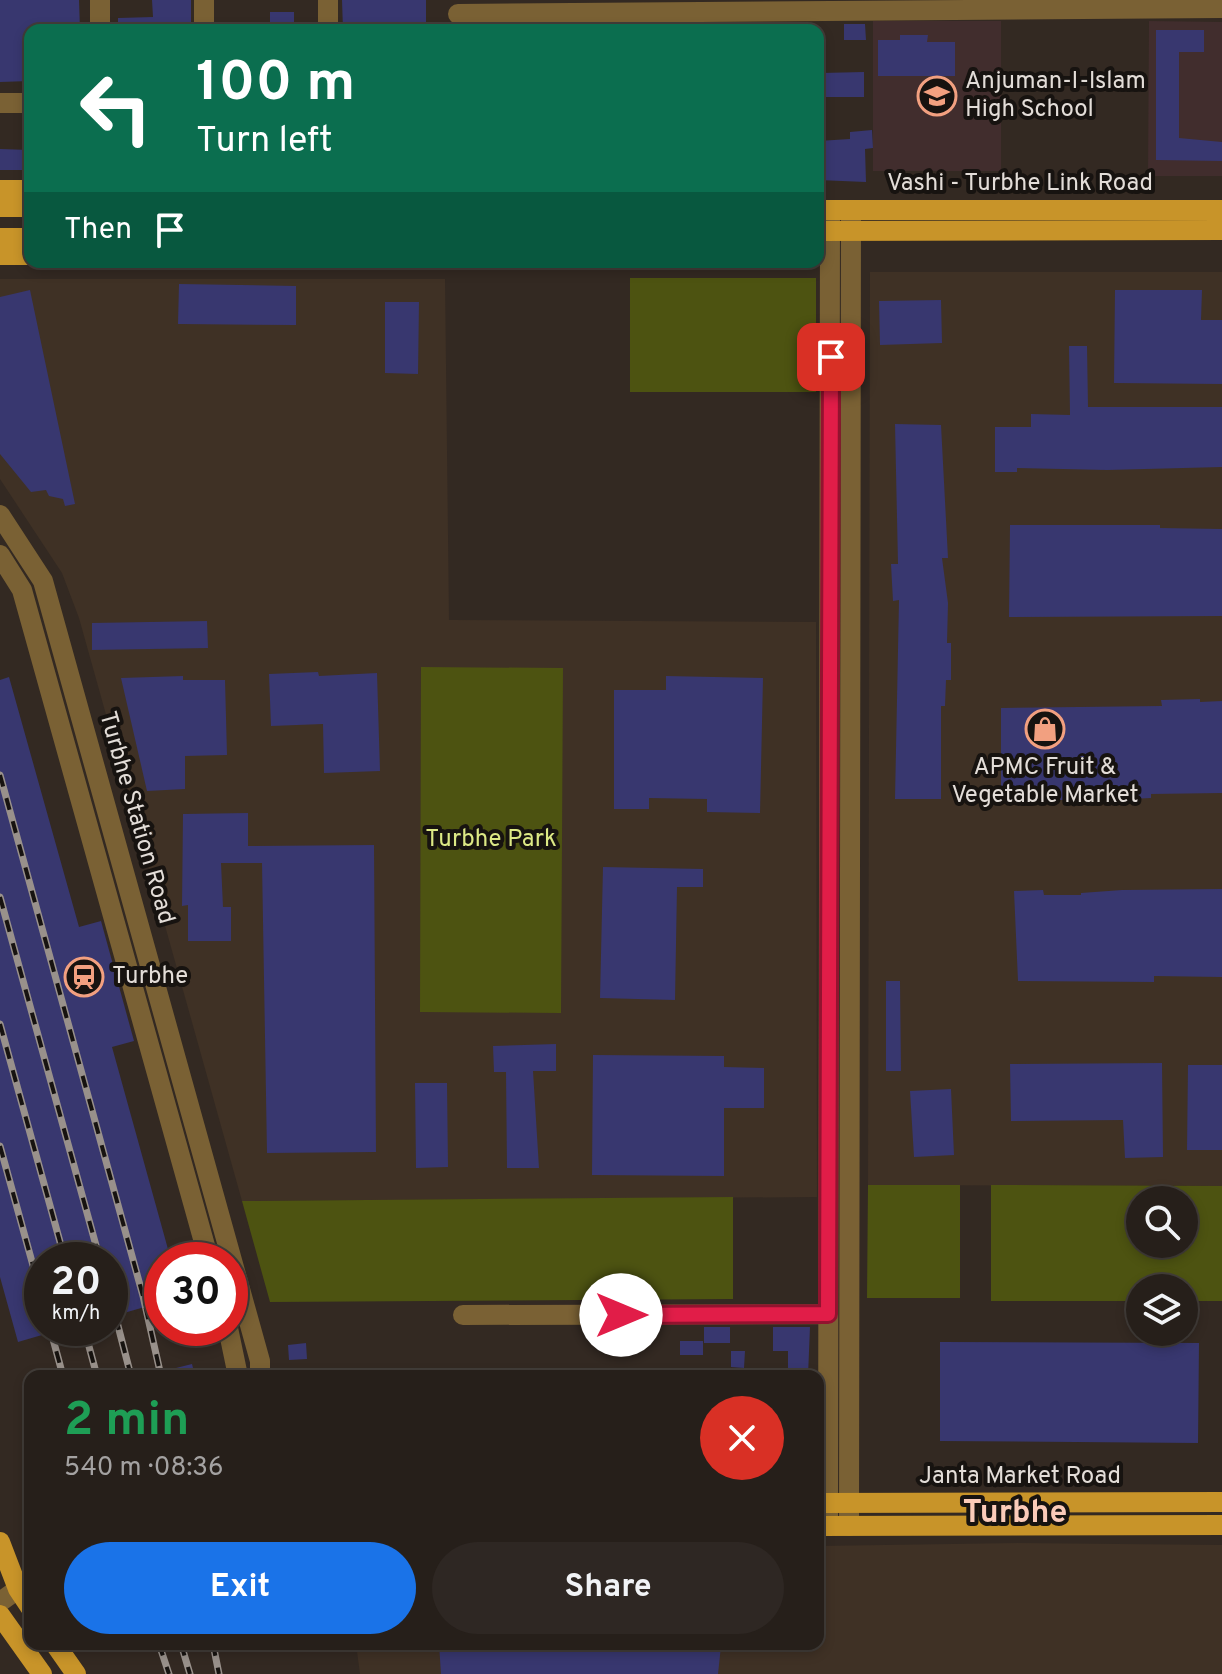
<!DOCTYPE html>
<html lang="en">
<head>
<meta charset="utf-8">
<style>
	:root { --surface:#261f1a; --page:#2e2723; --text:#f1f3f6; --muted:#a4a2a2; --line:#423d39; --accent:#1a73e8 }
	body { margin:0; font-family:Overpass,sans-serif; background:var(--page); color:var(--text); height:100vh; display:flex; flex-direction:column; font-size:30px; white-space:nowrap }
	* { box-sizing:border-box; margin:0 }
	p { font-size:26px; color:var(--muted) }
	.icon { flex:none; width:44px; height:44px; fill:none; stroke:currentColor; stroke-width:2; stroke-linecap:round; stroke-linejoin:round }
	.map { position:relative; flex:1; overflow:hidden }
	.panel { position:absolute; left:24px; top:1370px; width:800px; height:280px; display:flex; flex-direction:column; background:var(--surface); border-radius:16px; box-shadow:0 4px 12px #0003,0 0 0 2px var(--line) }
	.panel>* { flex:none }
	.guide { position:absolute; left:24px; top:24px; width:800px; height:244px; border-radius:16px; box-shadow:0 4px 12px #0003,0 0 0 2px var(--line); background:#0b6e4f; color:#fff; overflow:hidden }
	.tools { position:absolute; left:1126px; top:1186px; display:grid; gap:16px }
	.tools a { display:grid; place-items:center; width:72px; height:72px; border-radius:50%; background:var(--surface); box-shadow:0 4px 12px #0003,0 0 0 2px var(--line); font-size:40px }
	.speed { position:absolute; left:24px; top:1242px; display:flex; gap:16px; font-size:40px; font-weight:700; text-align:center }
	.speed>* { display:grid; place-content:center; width:104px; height:104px; border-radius:50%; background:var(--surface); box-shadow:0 4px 12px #0003,0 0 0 2px var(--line); line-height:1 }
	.speed small { font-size:20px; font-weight:400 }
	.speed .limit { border:12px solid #d22; background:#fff; color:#111 }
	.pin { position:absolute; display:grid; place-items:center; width:68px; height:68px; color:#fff; margin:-34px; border-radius:16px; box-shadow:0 4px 12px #0006 }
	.me { position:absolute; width:88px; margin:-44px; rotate:90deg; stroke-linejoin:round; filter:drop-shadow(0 0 6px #0008) }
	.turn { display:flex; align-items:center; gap:28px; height:168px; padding:0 40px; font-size:36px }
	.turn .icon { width:104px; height:104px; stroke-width:2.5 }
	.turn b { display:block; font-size:56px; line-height:68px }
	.then { display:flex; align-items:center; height:76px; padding:0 40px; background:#0003; gap:16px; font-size:30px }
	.round { display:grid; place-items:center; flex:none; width:84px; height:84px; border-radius:42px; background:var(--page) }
	.summary { display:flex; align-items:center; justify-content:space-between; height:136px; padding:0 40px }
	h1 { font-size:48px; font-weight:700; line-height:60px; color:#1e9e55 }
	.cta { display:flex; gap:16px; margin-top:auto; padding:16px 40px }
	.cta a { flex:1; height:92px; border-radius:48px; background:var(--accent); color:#fff; font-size:32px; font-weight:700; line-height:92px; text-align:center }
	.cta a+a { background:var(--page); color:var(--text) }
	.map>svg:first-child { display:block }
	.built { fill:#3f3125 }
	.education { fill:#412d2d }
	.green { fill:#4d5311; fill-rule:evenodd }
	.building { fill:#38376f }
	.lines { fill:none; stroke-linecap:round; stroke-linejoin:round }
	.minor { stroke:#7a6134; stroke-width:20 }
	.major { stroke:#c89429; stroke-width:20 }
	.rail-casing { stroke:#99918b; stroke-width:7 }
	.rail { stroke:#171310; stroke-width:4; stroke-dasharray:12; stroke-linecap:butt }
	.route-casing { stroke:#92132f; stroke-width:20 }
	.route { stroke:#e11d48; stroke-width:14 }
	.labels { text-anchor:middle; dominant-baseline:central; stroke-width:8; stroke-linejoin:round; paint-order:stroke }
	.poi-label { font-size:24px; fill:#e3ddd8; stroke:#171310; text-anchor:start }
	.street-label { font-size:24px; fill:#e3ddd8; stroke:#171310 }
	.park-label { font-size:24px; fill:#dde985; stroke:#171310 }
	.district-label { font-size:32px; font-weight:bold; fill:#fbcbb9; stroke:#171310 }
</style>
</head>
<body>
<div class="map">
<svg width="1222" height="1674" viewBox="0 0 1222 1674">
	<rect width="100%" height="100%" fill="#332922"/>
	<path class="built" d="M 870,272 L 1222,272 L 1222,1186 L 868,1185 Z
		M 0,279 L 445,279 L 449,620 L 816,622 L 817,1197 L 242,1201 L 79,618 L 62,573 L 0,479 Z
		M 1018,1543 L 1222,1545 L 1222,1674 L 360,1674 L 356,1644 L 818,1644 L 818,1546 Z"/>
	<path class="education" d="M 873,21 L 1001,21 L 1001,171 L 873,171 Z
		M 1149,21 L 1222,22 L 1222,176 L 1148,176 Z"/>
	<path class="green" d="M 630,278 L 816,278 L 816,392 L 630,392 Z
		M 421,667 L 563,668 L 561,1013 L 420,1012 Z
		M 868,1185 L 960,1185 L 960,1298 L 867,1298 Z
		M 991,1185 L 1222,1186 L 1222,1301 L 1184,1301 L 1184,1288 L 1140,1288 L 1140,1301 L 991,1301 ZM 1184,1200 L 1184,1244 L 1140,1244 L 1140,1200 Z
		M 733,1197 L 733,1299 L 270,1302 L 242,1201 Z"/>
	<path class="building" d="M 0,0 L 79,0 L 80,30 L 30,30 L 30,81 L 0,82 Z
		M 152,0 L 191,0 L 191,30 L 118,30 L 118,18 L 153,17 Z
		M 342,0 L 426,0 L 426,30 L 343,30 Z
		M 270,12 L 294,12 L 294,26 L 270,26 Z
		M 844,24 L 865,24 L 866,40 L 844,40 Z
		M 1156,30 L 1204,30 L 1204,52 L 1179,52 L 1179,138 L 1222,142 L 1222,161 L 1156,160 Z
		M 900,35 L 928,35 L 927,42 L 955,42 L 955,76 L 878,76 L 878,40 L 900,40 Z
		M 864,72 L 864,97 L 822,97 L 821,73 Z
		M 872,130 L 873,148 L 865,149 L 866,182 L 818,180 L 818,141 L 850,139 L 850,132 Z
		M 0,149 L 30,150 L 30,170 L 0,170 Z
		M 179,284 L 296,286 L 296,325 L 178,324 Z
		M 30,290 L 75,504 L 65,506 L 63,499 L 49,496 L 46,490 L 31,492 L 0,454 L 0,297 Z
		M 1115,290 L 1202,290 L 1201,320 L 1222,320 L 1222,384 L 1114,383 Z
		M 941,300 L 942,343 L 880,345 L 879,301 Z
		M 385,302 L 419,302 L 418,374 L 385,373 Z
		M 1069,346 L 1087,346 L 1088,407 L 1222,407 L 1222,467 L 1107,470 L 1017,468 L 1017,472 L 995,472 L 995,427 L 1031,427 L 1031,414 L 1070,415 Z
		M 895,424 L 941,425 L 948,558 L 942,558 L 948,603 L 947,643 L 951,643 L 951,680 L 946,680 L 945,706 L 941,706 L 941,799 L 895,799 L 899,600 L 893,601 L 891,564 L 898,564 Z
		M 1010,525 L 1160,525 L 1160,528 L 1222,529 L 1222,616 L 1009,617 Z
		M 207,621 L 208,648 L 92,650 L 92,623 Z
		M 318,672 L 319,676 L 377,673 L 380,771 L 324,773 L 323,724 L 271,726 L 269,674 Z
		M 183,676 L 183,680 L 225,680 L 227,755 L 185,756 L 185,789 L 147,791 L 121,678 Z
		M 666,676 L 763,678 L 760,813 L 707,812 L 707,799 L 649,798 L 649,809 L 614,809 L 614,690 L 666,690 Z
		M 9,677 L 79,927 L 101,921 L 134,1041 L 112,1047 L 171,1260 L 162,1260 L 162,1302 L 110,1317 L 110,1260 L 42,1260 L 42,1335 L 18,1342 L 0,1277 L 0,680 Z
		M 1200,699 L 1200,702 L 1222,701 L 1222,793 L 1151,794 L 1151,798 L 1108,800 L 1001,800 L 1001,708 L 1162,706 L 1161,700 Z
		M 248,813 L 248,846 L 374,845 L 376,1152 L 267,1153 L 262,863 L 221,863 L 223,907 L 231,907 L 231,941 L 188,941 L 188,905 L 182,906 L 183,814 Z
		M 603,867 L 703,869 L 703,887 L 677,887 L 675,1000 L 600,998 Z
		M 1222,889 L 1222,977 L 1154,976 L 1154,982 L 1018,981 L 1014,891 L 1043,890 L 1044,895 L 1081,895 L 1081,893 L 1122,890 Z
		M 886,981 L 900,981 L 901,1071 L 886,1071 Z
		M 556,1044 L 556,1071 L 533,1071 L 539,1168 L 507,1168 L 506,1072 L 494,1072 L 493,1046 Z
		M 593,1055 L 724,1056 L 724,1067 L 764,1068 L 764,1108 L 724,1108 L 724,1176 L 592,1175 Z
		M 1162,1063 L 1163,1157 L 1125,1158 L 1123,1120 L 1011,1121 L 1010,1064 Z
		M 1188,1065 L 1222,1065 L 1222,1150 L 1187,1150 Z
		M 415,1083 L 447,1083 L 448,1167 L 416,1168 Z
		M 951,1089 L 954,1155 L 914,1157 L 910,1091 Z
		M 704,1327 L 730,1327 L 730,1343 L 704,1343 Z
		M 773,1327 L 810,1327 L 808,1376 L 788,1376 L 788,1351 L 773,1351 Z
		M 680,1341 L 703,1341 L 703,1355 L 680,1355 Z
		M 940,1342 L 1199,1343 L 1198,1443 L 940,1441 Z
		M 306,1343 L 307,1359 L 289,1360 L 288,1345 Z
		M 731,1351 L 745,1351 L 744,1368 L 731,1367 Z
		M 192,1364 L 195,1376 L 161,1376 L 160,1372 Z
		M 439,1644 L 553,1644 L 721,1646 L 718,1674 L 441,1674 Z"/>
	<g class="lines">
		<path class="minor" d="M 100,0 L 100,30
			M 458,14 L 1222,8
			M 204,30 L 204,0
			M 328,30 L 328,0
			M 0,103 L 30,103
			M 0,515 L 43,581 L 260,1361 L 260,1376
			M 0,555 L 22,590 L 209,1260
			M 463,1315 L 828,1314
			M 228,1328 L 238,1376
			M 828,1526 L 830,214
			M 849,1526 L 851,215
			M 0,1602 L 18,1589"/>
		<path class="major" d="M 0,190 L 30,190
			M 0,207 L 30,207
			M 818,210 L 1222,210
			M 818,231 L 1222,230
			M 0,238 L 30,238
			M 0,255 L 30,255
			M 818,1503 L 1222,1502
			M 818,1526 L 1222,1525
			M 0,1542 L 18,1589 L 30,1607
			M 0,1615 L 42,1674
			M 55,1644 L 76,1674"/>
		<defs>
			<path id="rail" d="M 0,775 L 143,1296 L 161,1376
				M 0,897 L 100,1260
				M 0,1024 L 65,1260
				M 0,1146 L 42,1298
				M 110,1295 L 131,1376
				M 50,1328 L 63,1376
				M 84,1328 L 97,1376
				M 159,1644 L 169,1674
				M 181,1644 L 190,1674
				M 213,1644 L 219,1674"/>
		</defs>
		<use href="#rail" class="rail-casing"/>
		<use href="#rail" class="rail"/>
	</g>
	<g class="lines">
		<defs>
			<path id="route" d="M 621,1315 L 828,1314 L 831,357"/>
		</defs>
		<use href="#route" class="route-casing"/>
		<use href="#route" class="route"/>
	</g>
	<defs>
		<symbol id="school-ring" viewBox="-11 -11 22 22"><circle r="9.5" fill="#171310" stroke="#f2a080" stroke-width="1.5"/><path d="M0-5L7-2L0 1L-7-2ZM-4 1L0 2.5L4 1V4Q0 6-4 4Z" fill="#f2a080"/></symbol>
		<symbol id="shop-ring" viewBox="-11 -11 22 22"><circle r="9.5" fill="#171310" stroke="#f2a080" stroke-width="1.5"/><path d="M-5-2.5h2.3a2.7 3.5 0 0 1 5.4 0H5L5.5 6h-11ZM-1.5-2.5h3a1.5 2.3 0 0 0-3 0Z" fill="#f2a080"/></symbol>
		<symbol id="station-ring" viewBox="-11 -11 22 22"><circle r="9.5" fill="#171310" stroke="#f2a080" stroke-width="1.5"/><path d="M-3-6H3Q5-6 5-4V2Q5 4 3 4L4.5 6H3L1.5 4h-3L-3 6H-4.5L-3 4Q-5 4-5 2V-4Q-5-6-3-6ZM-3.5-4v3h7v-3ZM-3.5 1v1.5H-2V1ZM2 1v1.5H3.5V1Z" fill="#f2a080"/></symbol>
	</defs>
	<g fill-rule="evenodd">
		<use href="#school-ring" x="915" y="74" width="44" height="44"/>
		<use href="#shop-ring" x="1023" y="707" width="44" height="44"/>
		<use href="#station-ring" x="62" y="955" width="44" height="44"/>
	</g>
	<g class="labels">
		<g class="poi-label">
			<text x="965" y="82">Anjuman-I-Islam<tspan x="965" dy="28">High School</tspan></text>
			<text x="1045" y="768" text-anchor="middle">APMC Fruit &amp;<tspan x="1045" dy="28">Vegetable Market</tspan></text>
			<text x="112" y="977">Turbhe</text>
		</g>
		<g class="street-label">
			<text x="1020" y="184">Vashi - Turbhe Link Road</text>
			<text transform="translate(136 818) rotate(74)">Turbhe Station Road</text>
			<text x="1020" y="1477">Janta Market Road</text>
		</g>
		<g class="park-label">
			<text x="491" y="840">Turbhe Park</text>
		</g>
		<g class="district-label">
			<text x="1015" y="1514">Turbhe</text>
		</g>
	</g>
</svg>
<div class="tools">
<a><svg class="icon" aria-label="search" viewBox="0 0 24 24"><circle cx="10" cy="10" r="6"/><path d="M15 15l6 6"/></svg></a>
<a><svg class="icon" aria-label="layers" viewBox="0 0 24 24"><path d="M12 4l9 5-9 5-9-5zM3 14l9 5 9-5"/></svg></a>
</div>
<div class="speed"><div>20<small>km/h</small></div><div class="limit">30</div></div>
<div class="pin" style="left:831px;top:357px;background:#d93025"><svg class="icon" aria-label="arrive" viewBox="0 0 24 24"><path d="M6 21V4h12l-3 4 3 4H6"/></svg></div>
<svg class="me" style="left:621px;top:1315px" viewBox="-20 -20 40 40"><circle r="19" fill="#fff"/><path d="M0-13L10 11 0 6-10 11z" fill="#e11d48"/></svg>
<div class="guide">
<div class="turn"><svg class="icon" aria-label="left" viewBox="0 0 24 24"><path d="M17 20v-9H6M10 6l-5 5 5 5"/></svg><div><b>100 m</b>Turn left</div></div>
<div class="then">Then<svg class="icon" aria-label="arrive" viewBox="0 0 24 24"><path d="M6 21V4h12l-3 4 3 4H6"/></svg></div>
</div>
<section class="panel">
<div class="summary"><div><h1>2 min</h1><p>540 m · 08:36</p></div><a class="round" style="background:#d93025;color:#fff"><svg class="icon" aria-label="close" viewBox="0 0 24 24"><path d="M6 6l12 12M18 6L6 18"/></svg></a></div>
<div class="cta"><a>Exit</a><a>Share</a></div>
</section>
</div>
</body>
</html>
